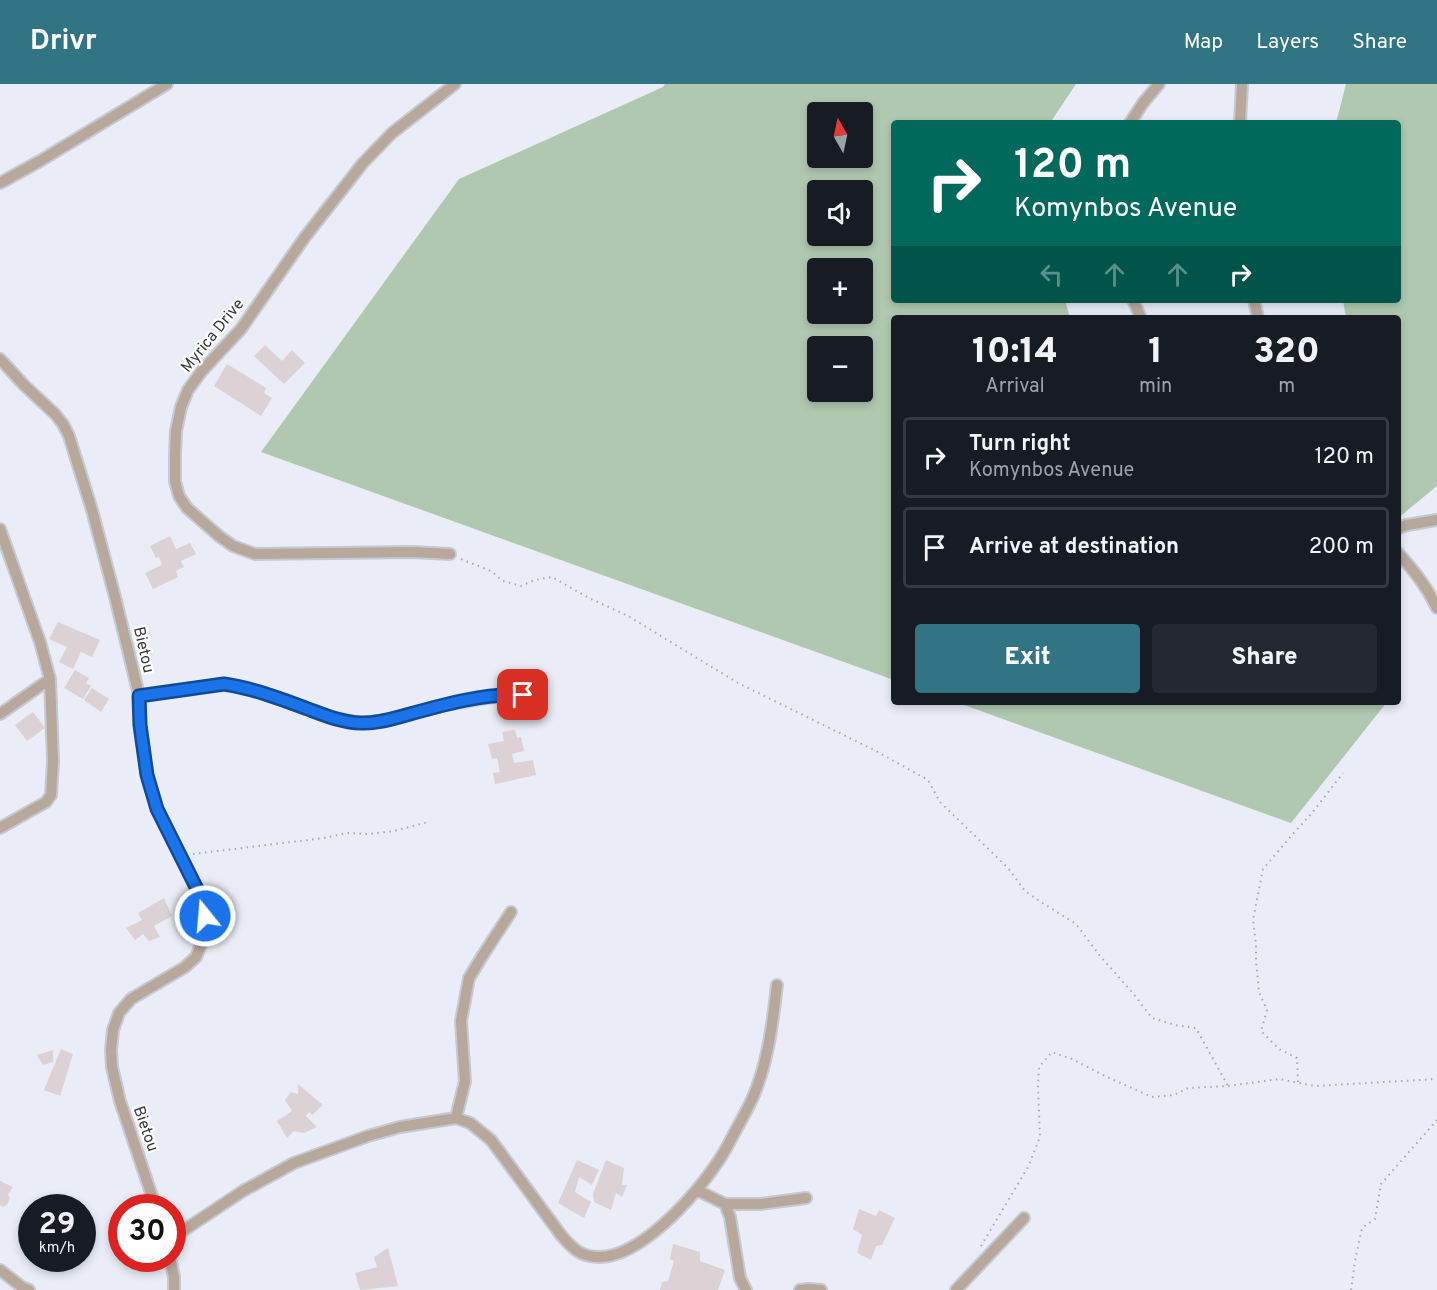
<!DOCTYPE html>
<html lang="en">
<head>
<meta charset="utf-8">
<style>
	:root { --surface:#171b24; --page:#242831; --text:#f1f3f6; --muted:#9ea1a6; --line:#363941; --accent:#317584 }
	body { margin:0; font-family:Overpass,sans-serif; background:var(--page); color:var(--text); height:100vh; display:flex; flex-direction:column; font-size:22px; white-space:nowrap }
	* { box-sizing:border-box; margin:0 }
	p { font-size:20px; color:var(--muted) }
	.icon { flex:none; width:33px; height:33px; fill:none; stroke:currentColor; stroke-width:2; stroke-linecap:round; stroke-linejoin:round }
	.map { position:relative; flex:1; overflow:hidden }
	.side { position:absolute; left:891px; top:231px; width:510px; height:390px; display:flex; flex-direction:column; background:var(--surface); border-radius:6px; box-shadow:0 3px 9px #0003 }
	.side>* { flex:none }
	.hud { position:absolute; left:891px; top:36px; width:510px; height:183px; border-radius:6px; box-shadow:0 3px 9px #0003; background:#00695c; color:#fff; overflow:hidden }
	.needle { width:39px; rotate:351deg }
	.controls { position:absolute; left:807px; top:18px; display:grid; gap:12px }
	.controls a { display:grid; place-items:center; width:66px; height:66px; border-radius:6px; background:var(--surface); box-shadow:0 3px 9px #0003; font-size:30px }
	.speed { position:absolute; left:18px; top:1110px; display:flex; gap:12px; font-size:30px; font-weight:700; text-align:center }
	.speed>* { display:grid; place-content:center; width:78px; height:78px; border-radius:50%; background:var(--surface); box-shadow:0 3px 9px #0003; line-height:1 }
	.speed small { font-size:15px; font-weight:400 }
	.speed .limit { border:9px solid #d22; background:#fff; color:#111 }
	.pin { position:absolute; display:grid; place-items:center; width:51px; height:51px; color:#fff; margin:-26px; border-radius:12px; box-shadow:0 3px 9px #0006 }
	.me { position:absolute; width:66px; margin:-33px; rotate:343deg; stroke-linejoin:round; filter:drop-shadow(0 0 4px #0008) }
	.turn { display:flex; align-items:center; gap:21px; height:126px; padding:0 24px; font-size:27px }
	.turn .icon { width:78px; height:78px; stroke-width:2.5 }
	.turn b { display:block; font-size:42px; line-height:51px }
	.lanes { display:flex; align-items:center; height:57px; padding:0 24px; background:#0003; justify-content:center; gap:30px; direction:ltr }
	.lanes .off { opacity:.35 }
	.eta { display:flex; justify-content:space-evenly; align-items:center; height:102px; text-align:center }
	.eta b { font-size:36px; font-weight:800; line-height:42px }
	.primary-button { display:flex; gap:12px; margin-top:auto; padding:12px 24px }
	.primary-button a { flex:1; height:69px; border-radius:6px; background:var(--accent); color:#fff; font-size:24px; font-weight:800; line-height:69px; text-align:center }
	.primary-button a+a { background:var(--page); color:var(--text) }
	ul { padding:0; list-style:none }
	li { display:flex; align-items:center; gap:18px; height:81px; margin:0 12px 9px; padding:0 12px; border:3px solid var(--line); border-radius:6px }
	li div { flex:1 }
	li b { display:block; font-size:22px }
	li em { font-style:normal }
	header { display:flex; align-items:center; gap:36px; box-sizing:border-box; height:84px; padding:0 30px; background:var(--accent); color:#fff }
	header strong { font-size:28px }
	nav { display:flex; gap:33px; margin-inline-start:auto; font-size:21px }
	.map>svg:first-child { display:block }
	.green { fill:#b0c8b0; fill-rule:evenodd }
	.building { fill:#dcd1d4 }
	.lines { fill:none; stroke-linecap:round; stroke-linejoin:round }
	.minor-casing { stroke:#c6c9d2; stroke-width:14 }
	.path { stroke:#a6a8b0; stroke-width:2; stroke-dasharray:1.5 4.5; stroke-linecap:butt }
	.minor { stroke:#b7a89b; stroke-width:10 }
	.route-casing { stroke:#114b97; stroke-width:15 }
	.route { stroke:#1a73e8; stroke-width:10 }
	.labels { text-anchor:middle; dominant-baseline:central; stroke-width:4.5; stroke-linejoin:round; paint-order:stroke }
	.street-label { font-size:16px; fill:#38393d; stroke:#fff }
</style>
</head>
<body>
<header>
<strong>Drivr</strong>
<nav><a>Map</a><a>Layers</a><a>Share</a></nav>
</header>
<div class="map">
<svg width="1437" height="1206" viewBox="0 0 1437 1206">
	<rect width="100%" height="100%" fill="#eaedf7"/>
	<path class="green" d="M 665,0 L 1076,0 L 1050,39 L 894,39 L 894,216 L 1065,216 L 1070,234 L 894,234 L 894,596 L 261,368 L 459,95 L 663,3 ZM 818,28 L 862,28 L 862,74 L 818,74 ZM 818,106 L 862,106 L 862,152 L 818,152 ZM 818,184 L 862,184 L 862,230 L 818,230 ZM 818,262 L 862,262 L 862,308 L 818,308 Z
		M 1346,0 L 1437,0 L 1437,402 L 1398,434 L 1398,234 L 1346,234 L 1343,216 L 1398,216 L 1398,39 L 1336,39 Z
		M 956,618 L 1387,618 L 1291,739 Z"/>
	<path class="building" d="M 265,261 L 282,277 L 292,266 L 305,279 L 284,300 L 254,272 Z
		M 227,280 L 266,304 L 264,309 L 272,314 L 261,332 L 214,302 Z
		M 170,452 L 176,465 L 190,459 L 196,470 L 181,477 L 184,483 L 176,487 L 178,493 L 153,505 L 145,489 L 162,481 L 159,473 L 156,474 L 150,462 Z
		M 58,538 L 100,556 L 92,573 L 81,568 L 73,585 L 59,578 L 67,563 L 49,555 Z
		M 75,586 L 89,594 L 86,599 L 91,602 L 83,615 L 64,604 Z
		M 92,604 L 109,615 L 101,628 L 84,616 Z
		M 33,628 L 45,644 L 27,657 L 15,641 Z
		M 515,646 L 517,654 L 521,653 L 524,667 L 512,670 L 514,679 L 533,676 L 536,691 L 495,700 L 493,689 L 500,688 L 497,674 L 492,675 L 488,660 L 504,657 L 502,648 Z
		M 164,814 L 172,832 L 154,842 L 160,853 L 149,857 L 143,850 L 135,856 L 126,844 L 142,836 L 138,829 Z
		M 61,965 L 73,970 L 60,1012 L 44,1006 Z
		M 53,966 L 53,978 L 43,981 L 37,971 Z
		M 298,1000 L 323,1021 L 312,1031 L 309,1028 L 306,1032 L 317,1043 L 304,1049 L 294,1047 L 287,1054 L 277,1037 L 292,1027 L 285,1016 L 291,1008 L 297,1010 L 298,1008 Z
		M 577,1076 L 599,1086 L 592,1101 L 579,1093 L 575,1108 L 591,1118 L 584,1134 L 558,1119 Z
		M 606,1076 L 624,1084 L 622,1101 L 627,1101 L 622,1113 L 616,1109 L 611,1126 L 594,1118 L 593,1110 Z
		M 0,1097 L 13,1103 L 8,1111 L 10,1114 L 7,1121 L 3,1123 L 0,1121 Z
		M 859,1125 L 876,1132 L 879,1126 L 895,1134 L 882,1161 L 876,1162 L 871,1176 L 857,1169 L 862,1151 L 853,1145 Z
		M 673,1160 L 700,1168 L 700,1177 L 725,1186 L 718,1206 L 660,1206 L 662,1198 L 668,1197 L 674,1177 L 670,1175 Z
		M 388,1164 L 398,1202 L 360,1206 L 355,1189 L 377,1183 L 374,1173 Z"/>
	<g class="lines">
		<defs>
			<path id="minor" d="M 1130,39 L 1143,19 L 1159,0
				M 1240,39 L 1242,0
				M 0,99 L 40,77 L 167,0
				M 1133,216 L 1141,234
				M 1254,216 L 1258,234
				M 0,275 L 24,301 L 55,330 L 63,340 L 69,352 L 92,426 L 115,513 L 139,611 L 140,641 L 147,691 L 157,725 L 200,811 L 205,832 L 205,846 L 203,856 L 196,873 L 185,883 L 131,915 L 119,929 L 113,946 L 111,966 L 112,983 L 120,1017 L 156,1124
				M 1398,444 L 1407,441 L 1437,436
				M 0,445 L 40,558 L 50,595 L 53,677 L 51,711 L 46,718 L 0,744
				M 1398,469 C 1414,486 1427,503 1437,524
				M 450,470 L 413,468 L 255,470 L 233,462 L 219,452 L 187,424 L 179,412 L 175,397 L 175,370 L 176,347 L 181,323 L 188,306 L 201,288 L 241,245 L 305,153 L 363,79 L 392,49 L 455,0
				M 139,611 L 224,600 L 234,601 L 271,612 L 322,631 L 361,639 L 387,636 L 445,621 L 486,614 L 513,611 L 523,611 L 540,617
				M 0,630 L 50,595
				M 456,1034 L 465,997 L 461,937 L 469,894 L 483,871 L 511,828
				M 697,1106 L 725,1120 L 730,1133 L 740,1194 L 746,1206
				M 725,1120 L 760,1120 L 806,1114
				M 172,1154 L 243,1107 L 294,1079 L 368,1052 L 400,1043 L 456,1034 L 470,1039 L 491,1056 L 561,1151 C 569,1160 577,1170 590,1172 C 635,1182 697,1110 719,1076 C 726,1066 731,1055 737,1044 C 744,1031 752,1018 757,1003 C 769,971 773,935 777,901
				M 170,1174 L 174,1193 L 174,1206
				M 0,1186 L 22,1203 L 29,1206
				M 800,1206 L 808,1205 L 821,1206
				M 956,1206 L 1024,1134"/>
		</defs>
		<use href="#minor" class="minor-casing"/>
		<path class="path" d="M 461,475 L 491,487 L 503,497 L 521,502 L 535,496 L 552,493 L 589,514 L 628,532 L 738,599 L 876,667 L 928,696 L 940,718 L 1008,784 L 1025,807 L 1041,818 L 1076,840 L 1100,872 L 1132,908 L 1152,934 L 1175,941 L 1196,944 L 1228,1002
			M 193,770 L 324,754 L 347,749 L 369,750 L 394,747 L 428,738
			M 1298,998 L 1297,974 L 1279,965 L 1261,947 L 1267,926 L 1259,908 L 1256,877 L 1256,860 L 1253,836 L 1263,785 L 1292,751 L 1312,729 L 1343,689
			M 981,1162 L 1028,1083 L 1040,1053 L 1038,1001 L 1039,983 L 1052,968 L 1072,975 L 1107,993 L 1152,1013 L 1174,1011 L 1188,1004 L 1228,1002 L 1279,995 L 1315,1002 L 1437,995
			M 1351,1206 L 1355,1177 L 1362,1144 L 1375,1135 L 1381,1100 L 1437,1036"/>
		<use href="#minor" class="minor"/>
	</g>
	<g class="lines">
		<defs>
			<path id="route" d="M 205,832 L 200,811 L 157,725 L 147,691 L 140,641 L 139,612 L 224,600 C 252,604 281,615 308,625 C 324,631 343,639 361,639 C 377,640 395,634 410,630 C 446,620 486,609 523,611"/>
		</defs>
		<use href="#route" class="route-casing"/>
		<use href="#route" class="route"/>
	</g>
	<g class="labels">
		<g class="street-label">
			<text transform="translate(213 252) rotate(-51)">Myrica Drive</text>
			<text transform="translate(143 566) rotate(77)">Bietou</text>
			<text transform="translate(145 1045) rotate(71)">Bietou</text>
		</g>
	</g>
</svg>
<div class="controls">
<a><svg class="needle" viewBox="-14 -14 28 28"><path d="M0-13l5 13h-10z" fill="#e53935"/><path d="M0 13l5-13h-10z" fill="#9ea1a6"/></svg></a>
<a><svg class="icon" aria-label="sound" viewBox="0 0 24 24"><path d="M4 9h4l5-4v14l-5-4H4zM17 9q2 3 0 6"/></svg></a>
<a>+</a>
<a>−</a>
</div>
<div class="speed"><div>29<small>km/h</small></div><div class="limit">30</div></div>
<div class="pin" style="left:523px;top:611px;background:#d93025"><svg class="icon" aria-label="arrive" viewBox="0 0 24 24"><path d="M6 21V4h12l-3 4 3 4H6"/></svg></div>
<svg class="me" style="left:205px;top:832px" viewBox="-20 -20 40 40"><circle r="17" fill="#1a73e8" stroke="#fff" stroke-width="3"/><path d="M0-11L8 9 0 5-8 9z" fill="#fff"/></svg>
<div class="hud">
<div class="turn"><svg class="icon" aria-label="right" viewBox="0 0 24 24"><path d="M7 20v-9h11M14 6l5 5-5 5"/></svg><div><b>120 m</b>Komynbos Avenue</div></div>
<div class="lanes"><svg class="icon off" aria-label="left" viewBox="0 0 24 24"><path d="M17 20v-9H6M10 6l-5 5 5 5"/></svg><svg class="icon off" aria-label="ahead" viewBox="0 0 24 24"><path d="M12 20V5M6 11l6-6 6 6"/></svg><svg class="icon off" aria-label="ahead" viewBox="0 0 24 24"><path d="M12 20V5M6 11l6-6 6 6"/></svg><svg class="icon" aria-label="right" viewBox="0 0 24 24"><path d="M7 20v-9h11M14 6l5 5-5 5"/></svg></div>
</div>
<section class="side">
<div class="eta">
<div><b>10:14</b><p>Arrival</p></div>
<div><b>1</b><p>min</p></div>
<div><b>320</b><p>m</p></div>
</div>
<ul>
<li><svg class="icon" aria-label="right" viewBox="0 0 24 24"><path d="M7 20v-9h11M14 6l5 5-5 5"/></svg><div><b>Turn right</b><p>Komynbos Avenue</p></div><em>120 m</em></li>
<li><svg class="icon" aria-label="arrive" viewBox="0 0 24 24"><path d="M6 21V4h12l-3 4 3 4H6"/></svg><div><b>Arrive at destination</b></div><em>200 m</em></li>
</ul>
<div class="primary-button"><a>Exit</a><a>Share</a></div>
</section>
</div>
</body>
</html>
